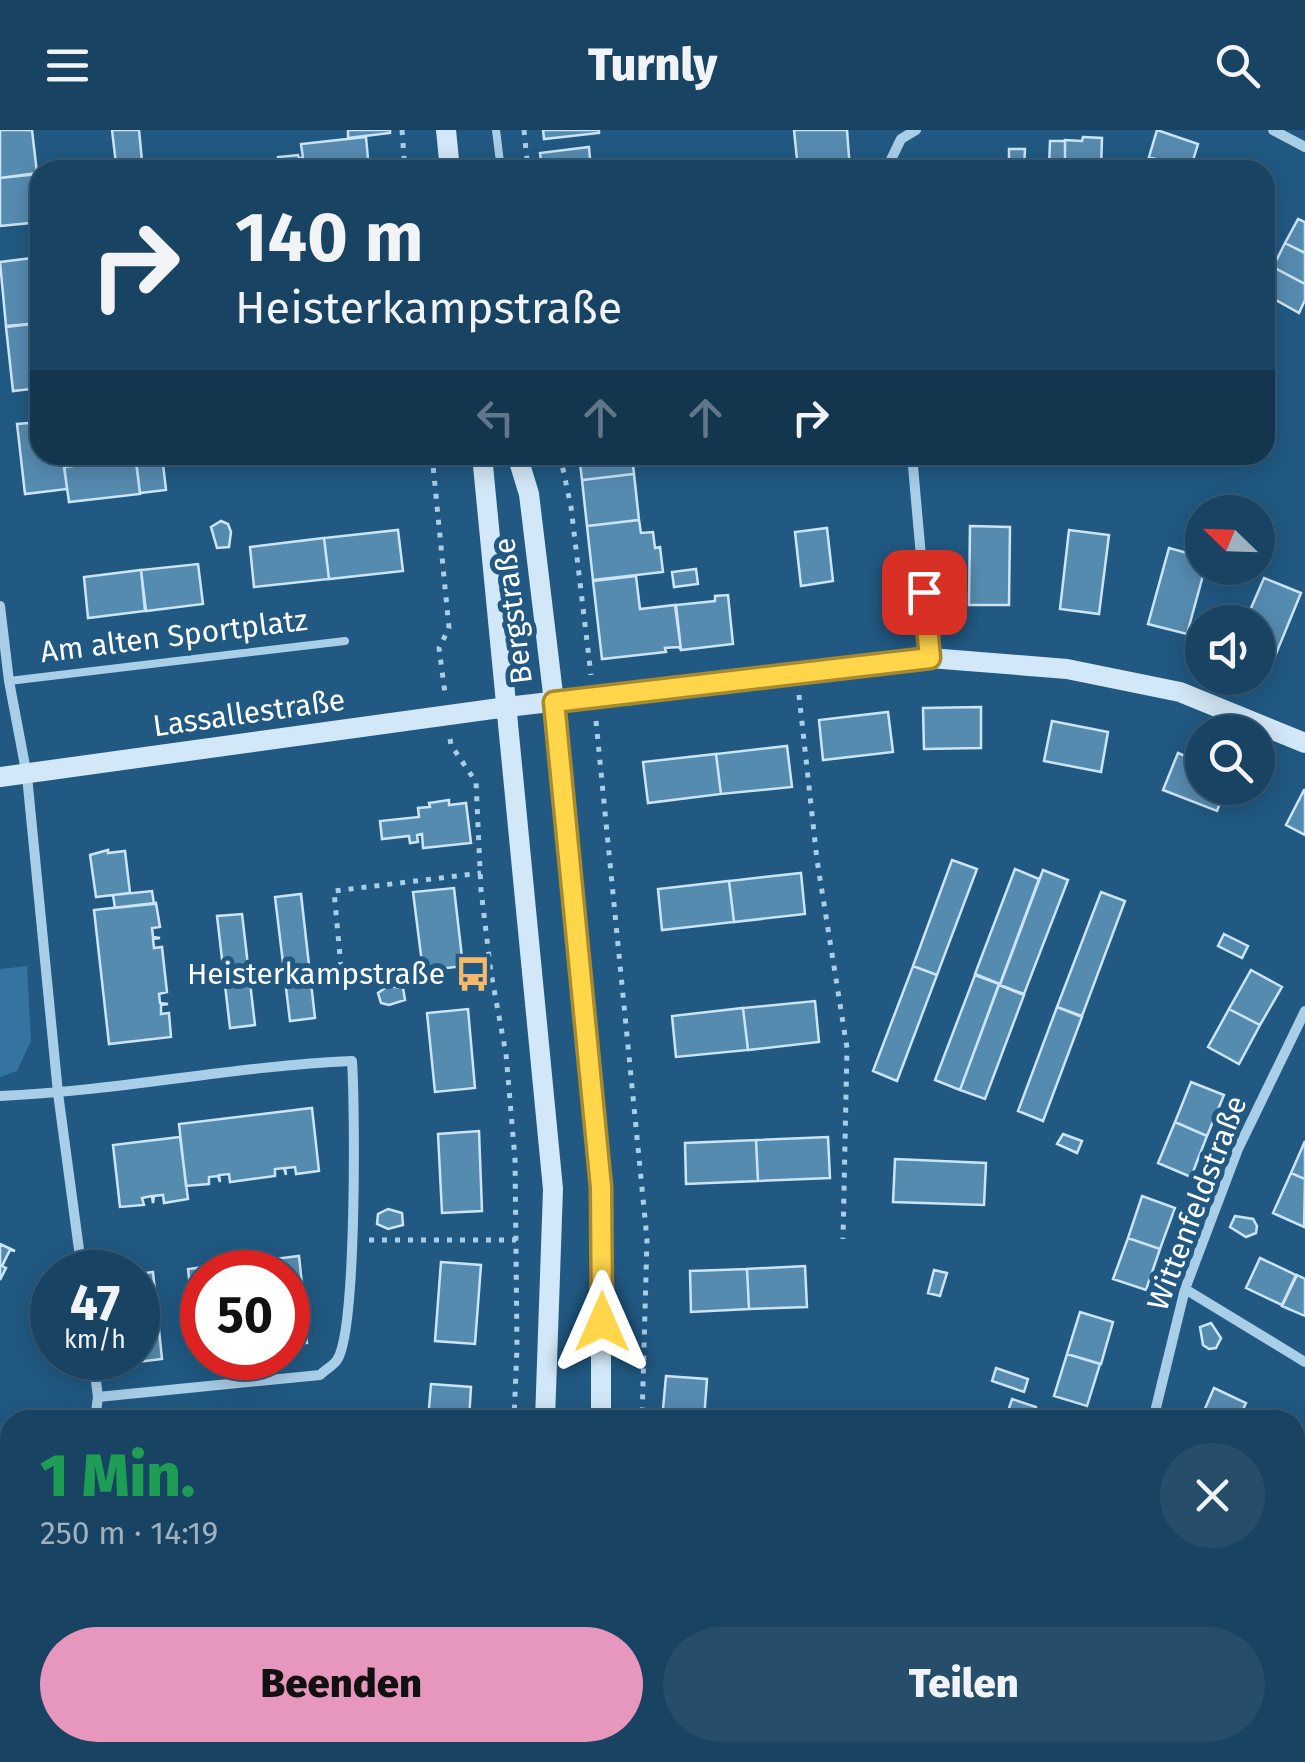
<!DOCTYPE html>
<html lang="de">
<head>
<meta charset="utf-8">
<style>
	:root { --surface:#194362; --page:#264e6b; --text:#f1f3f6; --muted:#9fb0be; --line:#375c77; --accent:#e797bd }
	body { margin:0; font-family:"Fira Sans",sans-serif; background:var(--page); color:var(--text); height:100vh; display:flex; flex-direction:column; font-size:38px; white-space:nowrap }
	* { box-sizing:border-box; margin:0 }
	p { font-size:32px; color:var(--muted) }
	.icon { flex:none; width:55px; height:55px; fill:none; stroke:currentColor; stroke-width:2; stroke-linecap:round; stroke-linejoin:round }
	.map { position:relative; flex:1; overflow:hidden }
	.side { position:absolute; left:0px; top:1280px; width:1305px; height:352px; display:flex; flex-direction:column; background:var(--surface); border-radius:30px 30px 0 0; box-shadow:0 5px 25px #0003,0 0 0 2px var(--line) }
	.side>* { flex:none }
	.hud { position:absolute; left:30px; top:30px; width:1245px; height:305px; border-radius:30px; box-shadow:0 5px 25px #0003,0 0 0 2px var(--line); background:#194362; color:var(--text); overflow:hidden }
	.needle { width:65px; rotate:293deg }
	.tools { position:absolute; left:1185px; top:365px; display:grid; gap:20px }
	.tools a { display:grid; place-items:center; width:90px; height:90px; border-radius:50%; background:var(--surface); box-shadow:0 5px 25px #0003,0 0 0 2px var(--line); font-size:50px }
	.speed { position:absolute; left:30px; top:1120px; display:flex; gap:20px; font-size:50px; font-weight:700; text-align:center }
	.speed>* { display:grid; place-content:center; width:130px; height:130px; border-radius:50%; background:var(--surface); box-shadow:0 5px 25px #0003,0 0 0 2px var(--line); line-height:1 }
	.speed small { font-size:25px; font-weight:400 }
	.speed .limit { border:15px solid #d22; background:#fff; color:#111 }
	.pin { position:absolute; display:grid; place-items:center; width:85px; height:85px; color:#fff; margin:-42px; border-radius:20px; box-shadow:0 5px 15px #0006 }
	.me { position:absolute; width:110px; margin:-55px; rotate:0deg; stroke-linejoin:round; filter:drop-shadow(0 0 8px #0008) }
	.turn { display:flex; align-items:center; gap:35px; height:210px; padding:0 40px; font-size:45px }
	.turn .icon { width:130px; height:130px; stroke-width:2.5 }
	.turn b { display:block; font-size:70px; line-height:85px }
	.lanes { display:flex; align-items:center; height:95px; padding:0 40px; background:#0003; justify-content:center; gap:50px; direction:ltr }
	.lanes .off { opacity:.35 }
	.round { display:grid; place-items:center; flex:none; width:105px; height:105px; border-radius:52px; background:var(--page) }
	.headline { display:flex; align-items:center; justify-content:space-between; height:170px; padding:0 40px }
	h1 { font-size:60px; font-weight:800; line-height:75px; color:#1e9e55 }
	.action { display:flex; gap:20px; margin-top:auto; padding:20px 40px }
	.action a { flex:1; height:115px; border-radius:60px; background:var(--accent); color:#111; font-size:40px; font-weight:800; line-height:115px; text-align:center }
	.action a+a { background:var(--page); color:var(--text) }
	header { display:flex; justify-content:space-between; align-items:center; height:130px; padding:0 40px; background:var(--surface); font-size:45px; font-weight:800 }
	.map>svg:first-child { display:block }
	.green { fill:#3573a0 }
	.building { fill:#568bb0; stroke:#cce5f6; stroke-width:2.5 }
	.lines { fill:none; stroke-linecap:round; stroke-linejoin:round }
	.path { stroke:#a8cee8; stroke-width:5; stroke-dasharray:5 8; stroke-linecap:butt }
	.lane { stroke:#a8cee8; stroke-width:8 }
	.street { stroke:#a8cee8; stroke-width:10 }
	.secondary { stroke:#d2e7f7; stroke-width:20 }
	.route-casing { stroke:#a68a30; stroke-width:25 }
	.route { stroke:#ffd54a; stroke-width:18 }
	.labels { text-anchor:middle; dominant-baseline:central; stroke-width:10; stroke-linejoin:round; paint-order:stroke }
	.street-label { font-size:30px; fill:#fff; stroke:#215982 }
	.poi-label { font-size:30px; fill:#fff; stroke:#215982; text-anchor:end }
</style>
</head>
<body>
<header><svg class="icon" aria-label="menu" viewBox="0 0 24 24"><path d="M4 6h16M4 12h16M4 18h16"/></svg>Turnly<svg class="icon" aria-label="search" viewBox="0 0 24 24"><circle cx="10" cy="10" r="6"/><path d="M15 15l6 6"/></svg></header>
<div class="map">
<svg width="1305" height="1632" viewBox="0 0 1305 1632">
	<rect width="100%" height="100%" fill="#215982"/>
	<path class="green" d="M 27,836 L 31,911 L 17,941 L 0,947 L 0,839 Z"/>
	<path class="building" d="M 0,0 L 32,0 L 37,43 L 0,48 Z
		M 112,0 L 139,0 L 142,31 L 116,34 Z
		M 348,0 L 390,0 L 390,3 L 348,8 Z
		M 543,0 L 599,0 L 599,3 L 544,9 Z
		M 794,0 L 847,0 L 850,40 L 798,40 Z
		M 1157,0 L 1198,14 L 1190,40 L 1149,27 Z
		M 366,7 L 369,40 L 280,40 L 278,27 L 298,25 L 299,28 L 303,28 L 301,14 Z
		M 1083,7 L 1102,8 L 1101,40 L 1065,40 L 1065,10 L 1082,11 Z
		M 1050,11 L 1065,11 L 1065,40 L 1049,37 Z
		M 589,17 L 591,40 L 542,40 L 540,23 Z
		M 1009,19 L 1025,19 L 1024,40 L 1009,40 Z
		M 1149,27 L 1188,40 L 1144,40 Z
		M 38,44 L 40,92 L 0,96 L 0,48 Z
		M 1298,89 L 1305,92 L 1305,123 L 1285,113 Z
		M 1285,113 L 1305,123 L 1305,154 L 1273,137 Z
		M 40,127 L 40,193 L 6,196 L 0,132 Z
		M 1273,137 L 1305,154 L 1305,170 L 1299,183 L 1265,164 L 1265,153 Z
		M 40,193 L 40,258 L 13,261 L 6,197 Z
		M 40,292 L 40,325 L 63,325 L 67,359 L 25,364 L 17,294 Z
		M 135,325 L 162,325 L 166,360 L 140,363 Z
		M 579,325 L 632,325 L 634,344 L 582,350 Z
		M 136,329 L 140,364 L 69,372 L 64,337 Z
		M 634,344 L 639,390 L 587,396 L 582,350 Z
		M 639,390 L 641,403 L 653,402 L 655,418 L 660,417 L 663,442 L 593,450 L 587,396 Z
		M 221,391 L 228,394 L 231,402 L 229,417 L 217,418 L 211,397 Z
		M 970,396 L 1010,397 L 1009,475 L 969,475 Z
		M 827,398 L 833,451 L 801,456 L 795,402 Z
		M 398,400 L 403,441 L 329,449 L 324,408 Z
		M 1069,400 L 1109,405 L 1099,484 L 1060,479 Z
		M 324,408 L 329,449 L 254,457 L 250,417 Z
		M 1169,418 L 1202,427 L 1205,438 L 1187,504 L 1148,494 Z
		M 198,434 L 203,474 L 146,481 L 141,440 Z
		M 696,439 L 698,454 L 674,457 L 672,442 Z
		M 141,440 L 145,481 L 88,488 L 84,447 Z
		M 636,446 L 640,479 L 675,475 L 681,520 L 679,517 L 665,518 L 666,522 L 602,529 L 593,451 Z
		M 1264,448 L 1301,463 L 1271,536 L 1258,530 L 1258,492 L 1245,492 Z
		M 728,465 L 733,514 L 681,520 L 676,475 L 715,471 L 715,466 Z
		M 981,577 L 981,618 L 924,619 L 923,578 Z
		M 888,582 L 893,622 L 823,630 L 819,590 Z
		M 1052,591 L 1108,602 L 1101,642 L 1044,631 Z
		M 787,616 L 792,657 L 721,664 L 716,624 Z
		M 1178,623 L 1202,633 L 1202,658 L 1226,658 L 1217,681 L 1163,660 Z
		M 716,624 L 721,664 L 648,673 L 643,632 Z
		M 1304,660 L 1305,660 L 1305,705 L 1286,695 Z
		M 449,670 L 449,675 L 466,673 L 471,713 L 423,718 L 422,704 L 417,705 L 418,712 L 410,713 L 409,706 L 382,709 L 380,691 L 419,687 L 418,678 L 430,677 L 429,673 Z
		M 108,720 L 108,723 L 125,721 L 130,763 L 96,767 L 90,725 Z
		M 952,730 L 977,739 L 937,845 L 913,836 Z
		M 1015,739 L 1039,749 L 1000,854 L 975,844 Z
		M 1043,740 L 1068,750 L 1024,864 L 1000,855 Z
		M 801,743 L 805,784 L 734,792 L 729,751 Z
		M 729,751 L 734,792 L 662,800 L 658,759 Z
		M 454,758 L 463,836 L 423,841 L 413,762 Z
		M 152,761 L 154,774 L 115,778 L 113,765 Z
		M 1101,762 L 1125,771 L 1082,886 L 1057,877 Z
		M 301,764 L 315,888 L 290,891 L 275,767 Z
		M 156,773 L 160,797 L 152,798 L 153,807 L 160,808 L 153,809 L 154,818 L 162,817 L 167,862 L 159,864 L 160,873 L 168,874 L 161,875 L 161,884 L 169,883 L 171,907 L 109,914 L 94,780 Z
		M 242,784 L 255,895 L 230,898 L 217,786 Z
		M 1224,804 L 1248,816 L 1242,828 L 1218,816 Z
		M 913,836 L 937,845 L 897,951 L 873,941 Z
		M 1251,840 L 1282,857 L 1260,895 L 1229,879 Z
		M 975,845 L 999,854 L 960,960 L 935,950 Z
		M 999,855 L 1024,865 L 985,969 L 960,960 Z
		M 388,856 L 403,858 L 405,870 L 389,875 L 381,873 L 378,863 Z
		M 815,871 L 819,912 L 748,920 L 743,878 Z
		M 1057,877 L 1082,887 L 1043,991 L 1018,981 Z
		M 743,878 L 748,920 L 676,927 L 672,886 Z
		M 468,879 L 475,958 L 435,962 L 427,883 Z
		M 1229,879 L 1260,895 L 1239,934 L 1208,917 Z
		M 1191,952 L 1224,965 L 1207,1006 L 1175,992 Z
		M 312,978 L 319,1041 L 296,1044 L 295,1037 L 285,1038 L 286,1045 L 284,1038 L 275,1039 L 275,1046 L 230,1052 L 229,1044 L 219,1045 L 220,1052 L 218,1046 L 209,1047 L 209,1054 L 186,1056 L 179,994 Z
		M 1175,992 L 1207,1006 L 1191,1047 L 1158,1033 Z
		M 479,1001 L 482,1081 L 442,1083 L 438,1004 Z
		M 1063,1004 L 1082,1011 L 1077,1023 L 1057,1014 Z
		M 180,1007 L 188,1069 L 164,1073 L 163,1065 L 154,1066 L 153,1073 L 152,1066 L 142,1068 L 144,1075 L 120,1077 L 113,1015 Z
		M 828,1007 L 830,1048 L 758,1051 L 756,1010 Z
		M 756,1010 L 758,1051 L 686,1054 L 685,1013 Z
		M 1305,1011 L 1305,1049 L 1291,1043 Z
		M 895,1029 L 986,1033 L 984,1075 L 893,1072 Z
		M 1291,1043 L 1305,1049 L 1304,1097 L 1273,1083 Z
		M 1142,1066 L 1175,1078 L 1160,1119 L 1128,1108 Z
		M 388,1079 L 402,1083 L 403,1095 L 388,1099 L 377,1094 L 378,1084 Z
		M 1235,1086 L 1253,1089 L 1257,1096 L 1256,1103 L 1246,1107 L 1230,1097 Z
		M 1128,1108 L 1160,1119 L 1146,1160 L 1113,1149 Z
		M 0,1114 L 15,1121 L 10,1120 L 2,1136 L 6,1138 L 0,1150 Z
		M 299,1126 L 307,1200 L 288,1202 L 288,1142 L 275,1142 L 274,1129 Z
		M 1260,1128 L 1296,1145 L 1282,1175 L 1246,1158 Z
		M 441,1132 L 481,1135 L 475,1214 L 435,1211 Z
		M 239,1133 L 240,1142 L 215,1142 L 214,1136 Z
		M 213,1136 L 214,1142 L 202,1142 L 202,1225 L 197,1225 L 188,1139 Z
		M 805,1136 L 807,1177 L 749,1179 L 747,1139 Z
		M 747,1139 L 749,1179 L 691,1182 L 690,1141 Z
		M 934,1140 L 947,1143 L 940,1166 L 928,1163 Z
		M 153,1142 L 162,1229 L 137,1232 L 138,1144 Z
		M 1297,1145 L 1305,1149 L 1305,1186 L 1282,1176 Z
		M 1080,1182 L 1113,1192 L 1101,1234 L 1067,1224 Z
		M 1211,1193 L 1221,1208 L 1216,1218 L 1209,1219 L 1203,1215 L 1200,1197 Z
		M 305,1200 L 307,1213 L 288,1215 L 288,1202 Z
		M 1067,1224 L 1100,1234 L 1087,1276 L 1054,1266 Z
		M 996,1238 L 1028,1249 L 1024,1262 L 992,1251 Z
		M 666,1246 L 707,1249 L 704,1290 L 662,1290 Z
		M 431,1254 L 471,1257 L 469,1290 L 428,1290 Z
		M 1214,1258 L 1246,1273 L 1238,1290 L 1200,1290 Z
		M 1012,1269 L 1036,1277 L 1033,1289 L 1008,1281 Z
		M 0,1325 L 10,1326 L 10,1352 L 0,1351 Z
		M 0,1386 L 10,1387 L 10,1413 L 0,1412 Z
		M 105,1622 L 167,1622 L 165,1632 L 103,1632 Z
		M 625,1622 L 666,1622 L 664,1632 L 623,1632 Z
		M 972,1622 L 1006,1623 L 1005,1632 L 971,1632 Z"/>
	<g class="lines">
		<path class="path" d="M 402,0 L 405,40
			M 524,0 L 528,40
			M 432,325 L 449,498 L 439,518 L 445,563
			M 560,325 L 571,377 L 591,545
			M 799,565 L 817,730 L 847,918 L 843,1109
			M 596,591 L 647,1109 L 642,1290
			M 450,609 L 451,615 L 476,652 L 481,760 L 491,843 L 506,924 L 515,1029 L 517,1217 L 514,1290
			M 341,837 L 334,761 L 481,743
			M 369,1110 L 516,1110
			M 589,1632 L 591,1622"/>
		<path class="lane" d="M 496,0 L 501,40
			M 9,551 L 345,511
			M 1295,1542 L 1305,1548"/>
		<path class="street" d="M 1273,0 L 1305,17
			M 886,40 L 901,9 L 916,0
			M 912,325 L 930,528
			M 0,476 L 9,551 L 27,646 L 58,963 L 82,1142
			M 0,966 C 118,961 234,936 352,931 C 355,976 357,1201 337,1230 C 334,1235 325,1240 320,1245 L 98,1267
			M 1185,1159 L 1305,1232
			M 93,1228 L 98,1267 L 95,1290
			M 1153,1290 L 1185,1159 L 1238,1019 L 1305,881
			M 1089,1622 L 1091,1632"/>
		<path class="secondary" d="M 446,0 L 450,40
			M 482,325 L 553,1059 L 545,1290
			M 517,325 L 529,364 L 554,572 L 601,1057 L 601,1290
			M 0,647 L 507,577 L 930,528 L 1067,539 L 1180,562 L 1305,613
			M 497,1632 L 498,1622
			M 551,1632 L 553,1622"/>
	</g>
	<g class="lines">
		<defs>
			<path id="route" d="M 602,1192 L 601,1057 L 554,572 L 930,528 L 924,462"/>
		</defs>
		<use href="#route" class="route-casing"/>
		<use href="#route" class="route"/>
	</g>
	<defs>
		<symbol id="bus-bare" viewBox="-9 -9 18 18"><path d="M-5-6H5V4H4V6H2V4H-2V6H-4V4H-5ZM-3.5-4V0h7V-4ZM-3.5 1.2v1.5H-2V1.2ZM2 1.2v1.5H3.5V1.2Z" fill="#f5b969" stroke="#215982" stroke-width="2.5" paint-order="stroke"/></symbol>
	</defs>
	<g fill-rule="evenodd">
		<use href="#bus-bare" x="448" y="819" width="50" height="50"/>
	</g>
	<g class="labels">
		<g class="street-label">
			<text transform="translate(513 481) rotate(-97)">Bergstraße</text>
			<text transform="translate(174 506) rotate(-7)">Am alten Sportplatz</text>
			<text transform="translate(249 583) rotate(-8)">Lassallestraße</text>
			<text transform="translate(1197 1073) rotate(-69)">Wittenfeldstraße</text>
		</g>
		<g class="poi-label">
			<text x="445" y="844">Heisterkampstraße</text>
		</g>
	</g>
</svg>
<div class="tools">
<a><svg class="needle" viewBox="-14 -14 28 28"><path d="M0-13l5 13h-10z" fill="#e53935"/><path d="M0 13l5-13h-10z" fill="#9fb0be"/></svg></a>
<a><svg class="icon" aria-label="sound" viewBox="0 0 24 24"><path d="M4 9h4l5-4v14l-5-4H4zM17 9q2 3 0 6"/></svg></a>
<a><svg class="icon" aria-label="search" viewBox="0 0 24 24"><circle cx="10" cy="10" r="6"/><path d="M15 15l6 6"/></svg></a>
</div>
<div class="speed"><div>47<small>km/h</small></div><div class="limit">50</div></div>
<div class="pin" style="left:924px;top:462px;background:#d93025"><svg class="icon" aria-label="arrive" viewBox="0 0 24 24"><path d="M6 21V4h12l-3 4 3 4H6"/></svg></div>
<svg class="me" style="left:602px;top:1192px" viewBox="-20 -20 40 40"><path d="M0-17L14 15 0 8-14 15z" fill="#ffd54a" stroke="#fff" stroke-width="4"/></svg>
<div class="hud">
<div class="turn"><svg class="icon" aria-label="right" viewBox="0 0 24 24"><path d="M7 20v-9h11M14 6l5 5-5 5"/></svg><div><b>140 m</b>Heisterkampstraße</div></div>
<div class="lanes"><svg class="icon off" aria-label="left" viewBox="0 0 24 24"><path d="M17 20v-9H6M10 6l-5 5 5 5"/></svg><svg class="icon off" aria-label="ahead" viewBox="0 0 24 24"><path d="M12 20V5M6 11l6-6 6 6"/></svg><svg class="icon off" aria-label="ahead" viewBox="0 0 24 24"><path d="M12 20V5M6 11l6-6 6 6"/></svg><svg class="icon" aria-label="right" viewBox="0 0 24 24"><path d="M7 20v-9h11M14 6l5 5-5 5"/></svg></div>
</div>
<section class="side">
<div class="headline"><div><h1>1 Min.</h1><p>250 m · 14:19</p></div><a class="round"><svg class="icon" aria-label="close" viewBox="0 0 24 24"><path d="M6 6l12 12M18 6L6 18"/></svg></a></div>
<div class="action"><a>Beenden</a><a>Teilen</a></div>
</section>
</div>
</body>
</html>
